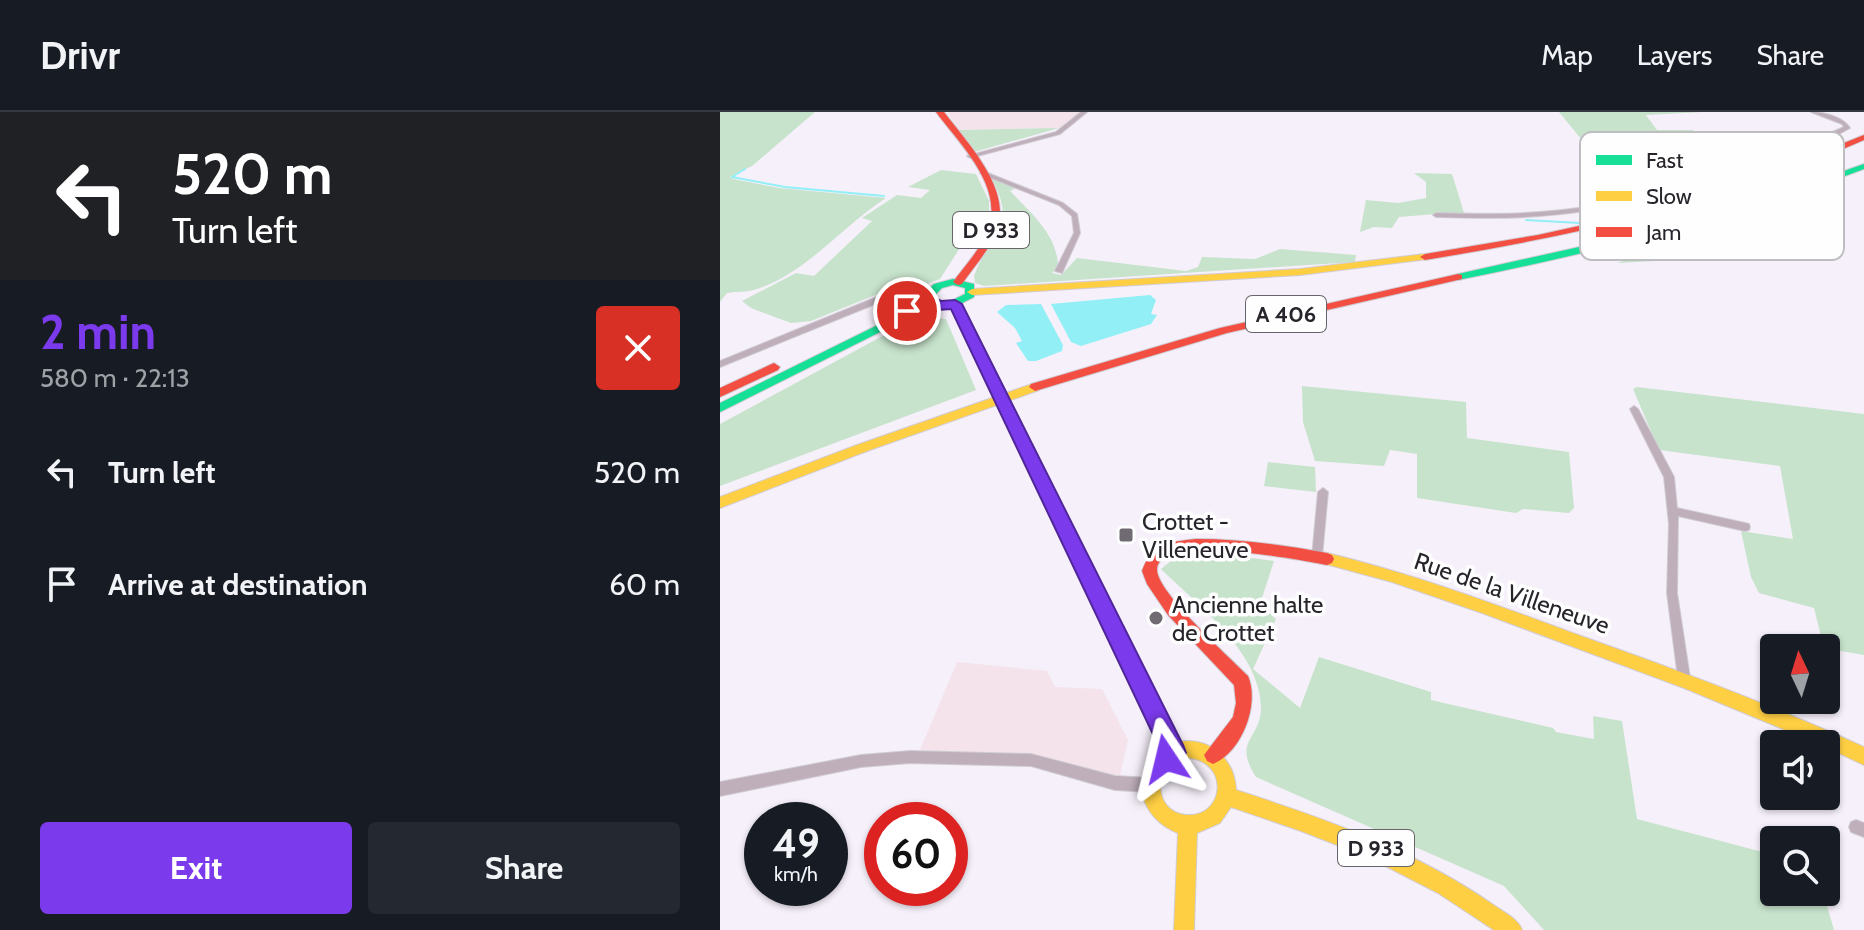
<!DOCTYPE html>
<html lang="en">
<head>
<meta charset="utf-8">
<style>
	:root { --surface:#171b24; --page:#242831; --text:#f1f3f6; --muted:#9ea1a6; --line:#363941; --accent:#7c3aed }
	body { margin:0; font-family:Cabin,sans-serif; background:var(--page); color:var(--text); height:100vh; display:flex; flex-direction:column; font-size:30px; white-space:nowrap }
	* { box-sizing:border-box; margin:0 }
	p { font-size:26px; color:var(--muted) }
	.icon { flex:none; width:44px; height:44px; fill:none; stroke:currentColor; stroke-width:2; stroke-linecap:round; stroke-linejoin:round }
	.map { position:relative; flex:1; overflow:hidden }
	.panel { display:flex; flex-direction:column; background:var(--surface); width:720px }
	.panel>* { flex:none }
	.hud { background:#202124; color:#fff; overflow:hidden }
	.needle { width:52px; rotate:356deg }
	.tools { position:absolute; left:1040px; top:522px; display:grid; gap:16px }
	.tools a { display:grid; place-items:center; width:80px; height:80px; border-radius:8px; background:var(--surface); box-shadow:0 2px 6px #0004; font-size:40px }
	.speed { position:absolute; left:24px; top:690px; display:flex; gap:16px; font-size:40px; font-weight:700; text-align:center }
	.speed>* { display:grid; place-content:center; width:104px; height:104px; border-radius:50%; background:var(--surface); box-shadow:0 2px 6px #0004; line-height:1 }
	.speed small { font-size:20px; font-weight:400 }
	.speed .limit { border:12px solid #d22; background:#fff; color:#111 }
	.pin { position:absolute; display:grid; place-items:center; width:68px; height:68px; color:#fff; margin:-34px; border:4px solid #fff; border-radius:50%; box-shadow:0 2px 8px #0007 }
	.me { position:absolute; width:88px; margin:-44px; rotate:350deg; stroke-linejoin:round; filter:drop-shadow(0 0 6px #0008) }
	.turn { display:flex; align-items:center; gap:28px; height:168px; padding:0 40px; font-size:36px }
	.turn .icon { width:104px; height:104px; stroke-width:2.5 }
	.turn b { display:block; font-size:56px; line-height:68px }
	.round { display:grid; place-items:center; flex:none; width:84px; height:84px; border-radius:8px; background:var(--page) }
	.overview { display:flex; align-items:center; justify-content:space-between; height:136px; padding:0 40px }
	h1 { font-size:48px; font-weight:800; line-height:60px; color:var(--accent) }
	.primary-button { display:flex; gap:16px; margin-top:auto; padding:16px 40px }
	.primary-button a { flex:1; height:92px; border-radius:8px; background:var(--accent); color:#fff; font-size:32px; font-weight:800; line-height:92px; text-align:center }
	.primary-button a+a { background:var(--page); color:var(--text) }
	ul { padding:0; list-style:none }
	li { display:flex; align-items:center; gap:24px; height:112px; padding:0 40px }
	li div { flex:1 }
	li b { display:block; font-size:30px }
	li em { font-style:normal }
	header { display:flex; align-items:center; gap:48px; box-sizing:border-box; height:112px; padding:0 40px; background:var(--surface); border-bottom:2px solid var(--line) }
	header strong { font-size:38px }
	nav { display:flex; gap:44px; margin-inline-start:auto; font-size:28px }
	main { display:flex; flex:1; min-height:0 }
	.map>svg:first-child { display:block }
	.industrial { fill:#f4e3eb }
	.green { fill:#c7e3cc }
	.water { fill:#92eff6 }
	.lines { fill:none; stroke-linecap:round; stroke-linejoin:round }
	.stream { stroke:#92eff6; stroke-width:2 }
	.street-casing { stroke:#d1ccd4; stroke-width:2 }
	.fast-casing { stroke:#d1ccd4; stroke-width:2 }
	.slow-casing { stroke:#d1ccd4; stroke-width:2 }
	.jam-casing { stroke:#d1ccd4; stroke-width:2 }
	.street { fill:#beafbb; fill-rule:evenodd }
	.fast { fill:#16e098; fill-rule:evenodd }
	.slow { fill:#ffcf43; fill-rule:evenodd }
	.jam { fill:#f24e42; fill-rule:evenodd }
	.slow-bridge-casing { stroke:#d1ccd4; stroke-width:14; stroke-linecap:butt }
	.slow-bridge { stroke:#ffcf43; stroke-width:12 }
	.route { fill:#7c3aed; stroke:#51269a; stroke-width:2 }
	.poi-dot { fill:#706b73; stroke:#fefefe; stroke-width:3 }
	.labels { text-anchor:middle; dominant-baseline:central; stroke-width:7; stroke-linejoin:round; paint-order:stroke }
	.shield { fill:#fefefe; stroke:#68656a; stroke-width:2 }
	.shield-label { font-size:22px; font-weight:bold; fill:#28242b }
	.poi-label { font-size:24px; fill:#28242b; stroke:#fefefe; text-anchor:start }
	.street-label { font-size:24px; fill:#28242b; stroke:#fefefe }
	.key { fill:#fefefe; stroke:#bebdbf; stroke-width:2 }
	.key-label { font-size:22px; fill:#28242b }
</style>
</head>
<body>
<header>
<strong>Drivr</strong>
<nav><a>Map</a><a>Layers</a><a>Share</a></nav>
</header>
<main>
<section class="panel">
<div class="hud">
<div class="turn"><svg class="icon" aria-label="left" viewBox="0 0 24 24"><path d="M17 20v-9H6M10 6l-5 5 5 5"/></svg><div><b>520 m</b>Turn left</div></div>
</div>
<div class="overview"><div><h1>2 min</h1><p>580 m · 22:13</p></div><a class="round" style="background:#d93025;color:#fff"><svg class="icon" aria-label="close" viewBox="0 0 24 24"><path d="M6 6l12 12M18 6L6 18"/></svg></a></div>
<ul>
<li><svg class="icon" aria-label="left" viewBox="0 0 24 24"><path d="M17 20v-9H6M10 6l-5 5 5 5"/></svg><div><b>Turn left</b></div><em>520 m</em></li>
<li><svg class="icon" aria-label="arrive" viewBox="0 0 24 24"><path d="M6 21V4h12l-3 4 3 4H6"/></svg><div><b>Arrive at destination</b></div><em>60 m</em></li>
</ul>
<div class="primary-button"><a>Exit</a><a>Share</a></div>
</section>
<div class="map">
<svg width="1144" height="818" viewBox="0 0 1144 818">
	<rect width="100%" height="100%" fill="#f6f0fa"/>
	<path class="industrial" d="M 227,0 L 360,0 L 339,16 L 239,18 Z
		M 237,550 L 327,559 L 335,575 L 382,577 L 408,628 L 399,669 L 309,644 L 200,638 Z"/>
	<path class="green" d="M 0,0 L 95,0 L 32,54 L 10,65 L 13,67 L 59,76 L 166,86 C 121,115 88,160 37,177 C 25,181 17,179 7,181 L 0,190 Z
		M 839,0 L 983,0 L 926,3 L 937,18 L 973,18 L 982,29 L 866,33 Z
		M 339,16 L 254,40 L 239,18 Z
		M 221,58 L 256,62 L 269,89 L 269,101 L 261,120 L 245,128 L 220,167 L 204,173 L 180,173 L 91,209 L 71,211 L 31,196 L 22,189 L 76,161 L 94,164 L 152,109 L 142,106 L 177,83 L 201,86 L 210,78 L 188,75 Z
		M 694,61 L 732,62 L 745,104 L 716,102 L 679,105 L 672,116 L 654,115 L 640,120 L 646,88 L 678,91 L 706,86 L 706,70 Z
		M 271,66 L 296,76 L 290,79 C 310,100 338,123 338,155 L 332,161 L 341,163 L 357,146 L 466,159 L 478,155 L 482,145 L 535,147 L 560,137 L 636,143 L 635,150 L 264,174 L 255,171 L 254,164 C 270,120 299,115 271,66 Z
		M 945,134 L 979,137 L 992,146 L 897,151 Z
		M 205,205 L 226,207 L 256,278 L 0,374 L 0,312 L 181,214 Z
		M 582,274 L 746,290 L 747,326 L 849,340 L 854,396 L 849,401 L 803,397 L 796,401 L 697,386 L 697,342 L 670,338 L 664,354 L 595,349 L 583,310 Z
		M 917,275 L 1144,302 L 1144,543 L 1104,536 L 1094,496 L 1039,481 L 1031,465 L 1021,419 L 1073,427 L 1060,354 L 939,338 L 913,277 Z
		M 548,350 L 595,355 L 596,380 L 544,374 Z
		M 475,438 L 554,449 L 540,492 L 556,507 L 533,557 L 580,596 L 599,545 L 711,580 L 711,588 L 833,616 L 836,620 L 874,627 L 873,604 L 902,609 L 917,707 L 1054,743 L 1054,780 L 1103,780 L 1114,818 L 824,818 L 784,774 L 536,665 C 512,628 541,627 541,596 C 541,541 478,493 441,457 L 461,441 Z"/>
	<path class="water" d="M 430,183 L 436,188 L 431,202 L 437,203 L 431,212 L 361,234 L 351,230 L 331,192 Z
		M 321,192 L 343,233 L 342,239 L 316,249 L 308,249 L 296,231 L 302,229 L 295,216 L 277,200 L 286,193 Z"/>
	<g class="lines">
		<path class="stream" d="M 25,57 L 12,65 L 65,75 L 164,84
			M 806,108 L 859,111
			M 871,117 L 889,123
			M 920,131 L 980,137"/>
		<defs>
			<path id="street" d="M 361,0 L 367,0 L 340,22 L 250,46 L 247,44 L 336,20 Z
				M 1091,0 C 1104,0 1123,5 1130,16 C 1106,30 1077,40 1051,50 C 978,78 899,98 820,104 C 785,107 751,106 716,105 L 713,103 L 716,101 C 751,102 785,103 820,100 C 926,92 1027,58 1124,15 L 1122,12 Z
				M 263,59 L 343,91 L 357,102 L 360,121 L 342,161 L 335,159 L 354,121 L 352,104 L 339,93 L 261,62 L 260,61 Z
				M 192,174 L 211,177 L 215,179 L 211,181 L 192,178 L 180,182 L 0,255 L 0,249 L 174,178 Z
				M 914,294 L 918,297 L 954,365 L 957,396 L 1025,411 L 1029,412 L 1030,415 L 1029,418 L 1025,419 L 958,404 L 957,481 L 970,566 L 968,570 L 964,571 L 960,570 L 958,566 L 947,481 L 949,412 L 944,365 L 910,297 Z
				M 603,376 L 608,380 L 602,445 L 601,448 L 593,448 L 592,445 L 598,380 Z
				M 190,639 L 311,642 L 395,664 L 431,666 L 436,668 L 438,673 L 436,678 L 431,680 L 395,678 L 311,654 L 190,651 L 141,655 L 0,684 L 0,670 L 141,643 Z
				M 1136,708 L 1144,711 L 1144,725 L 1131,720 L 1129,715 L 1131,710 Z"/>
			<path id="fast" d="M 1144,52 L 1144,57 C 1012,107 876,140 738,168 L 733,165 L 738,162 L 940,117 L 1041,88 Z
				M 233,167 L 254,172 L 254,185 L 234,195 L 223,195 L 178,211 L 0,300 L 0,291 L 170,207 L 210,193 L 204,190 L 204,182 L 214,172 ZM 233,173 L 245,176 L 245,182 L 229,190 L 214,188 L 213,185 L 222,176 Z"/>
			<path id="slow" d="M 705,142 L 710,145 L 708,147 L 580,163 L 252,183 L 247,180 L 252,177 L 580,157 Z
				M 315,271 L 321,275 L 319,278 L 147,339 L 0,396 L 0,385 L 137,333 Z
				M 285,292 L 291,296 L 458,630 C 489,624 515,647 516,678 C 606,707 697,739 775,794 C 785,801 798,807 802,818 L 774,818 L 718,781 L 648,745 L 581,719 L 511,695 L 500,711 L 477,721 L 474,818 L 454,818 L 458,721 C 420,706 407,663 443,637 L 279,296 ZM 469,646 C 510,650 505,706 466,703 C 431,700 432,649 469,646 Z
				M 607,441 C 694,462 777,493 861,524 C 957,558 1052,593 1144,635 L 1144,653 L 1106,635 L 1106,632 L 1099,632 L 964,576 L 762,501 L 672,470 L 602,451 L 600,447 L 602,443 Z"/>
			<path id="jam" d="M 216,0 L 224,0 C 246,29 290,75 278,114 C 272,136 254,154 242,172 L 238,173 L 233,170 C 246,152 265,133 270,111 C 280,70 238,30 216,0 Z
				M 1144,23 L 1144,28 C 1002,91 858,123 705,148 L 700,145 L 705,142 L 818,123 L 927,99 L 1036,66 Z
				M 738,162 L 742,163 L 742,167 L 507,221 L 315,279 L 309,275 L 311,272 L 500,216 Z
				M 235,189 L 240,192 L 279,270 L 277,273 L 269,273 L 267,270 L 230,192 Z
				M 54,251 L 60,255 L 58,258 L 0,285 L 0,276 Z
				M 476,427 C 520,427 564,433 607,441 L 612,443 L 614,447 L 612,451 L 607,453 C 587,449 423,417 438,463 C 446,488 507,543 528,564 C 540,592 522,640 493,652 L 487,649 L 484,643 L 513,605 L 516,591 L 514,573 L 448,503 L 427,472 L 422,459 C 432,431 449,430 476,427 Z"/>
		</defs>
		<use href="#street" class="street-casing"/>
		<use href="#fast" class="fast-casing"/>
		<use href="#slow" class="slow-casing"/>
		<use href="#jam" class="jam-casing"/>
		<use href="#street" class="street"/>
		<use href="#fast" class="fast"/>
		<use href="#slow" class="slow"/>
		<use href="#jam" class="jam"/>
		<defs>
			<path id="slow-bridge" d="M 273,270 L 285,296"/>
		</defs>
		<use href="#slow-bridge" class="slow-bridge-casing"/>
		<use href="#slow-bridge" class="slow-bridge"/>
	</g>
	<path class="route" d="M 207,182 L 221,189 L 235,188 L 242,192 L 463,633 L 466,641 C 462,651 456,654 446,659 L 438,655 L 434,647 L 440,637 L 231,197 L 218,198 L 207,192 L 192,202 L 181,199 Z"/>
	<g class="poi-dot">
		<rect x="398" y="415" width="16" height="16" rx="4"/>
		<circle cx="436" cy="506" r="8"/>
	</g>
	<g class="labels">
		<g class="shield">
			<rect x="233" y="100" width="76" height="36" rx="6"/>
			<rect x="526" y="184" width="80" height="36" rx="6"/>
			<rect x="618" y="718" width="76" height="36" rx="6"/>
		</g>
		<g class="shield-label">
			<text x="271" y="118">D 933</text>
			<text x="566" y="202">A 406</text>
			<text x="656" y="736">D 933</text>
		</g>
		<g class="poi-label">
			<text x="422" y="409">Crottet -<tspan x="422" dy="28">Villeneuve</tspan></text>
			<text x="452" y="492">Ancienne halte<tspan x="452" dy="28">de Crottet</tspan></text>
		</g>
		<g class="street-label">
			<text transform="translate(792 481) rotate(19)">Rue de la Villeneuve</text>
		</g>
	</g>
	<rect x="860" y="20" width="264" height="128" rx="12" class="key"/>
	<rect x="876" y="43" width="36" height="10" fill="#16e098"/>
	<rect x="876" y="79" width="36" height="10" fill="#ffcf43"/>
	<rect x="876" y="115" width="36" height="10" fill="#f24e42"/>
	<g class="key-label">
		<text x="926" y="56">Fast</text>
		<text x="926" y="92">Slow</text>
		<text x="926" y="128">Jam</text>
	</g>
</svg>
<div class="tools">
<a><svg class="needle" viewBox="-14 -14 28 28"><path d="M0-13l5 13h-10z" fill="#e53935"/><path d="M0 13l5-13h-10z" fill="#9ea1a6"/></svg></a>
<a><svg class="icon" aria-label="sound" viewBox="0 0 24 24"><path d="M4 9h4l5-4v14l-5-4H4zM17 9q2 3 0 6"/></svg></a>
<a><svg class="icon" aria-label="search" viewBox="0 0 24 24"><circle cx="10" cy="10" r="6"/><path d="M15 15l6 6"/></svg></a>
</div>
<div class="speed"><div>49<small>km/h</small></div><div class="limit">60</div></div>
<div class="pin" style="left:187px;top:199px;background:#d93025"><svg class="icon" aria-label="arrive" viewBox="0 0 24 24"><path d="M6 21V4h12l-3 4 3 4H6"/></svg></div>
<svg class="me" style="left:446px;top:647px" viewBox="-20 -20 40 40"><path d="M0-17L14 15 0 8-14 15z" fill="#7c3aed" stroke="#fff" stroke-width="4"/></svg>
</div>
</main>
</body>
</html>
